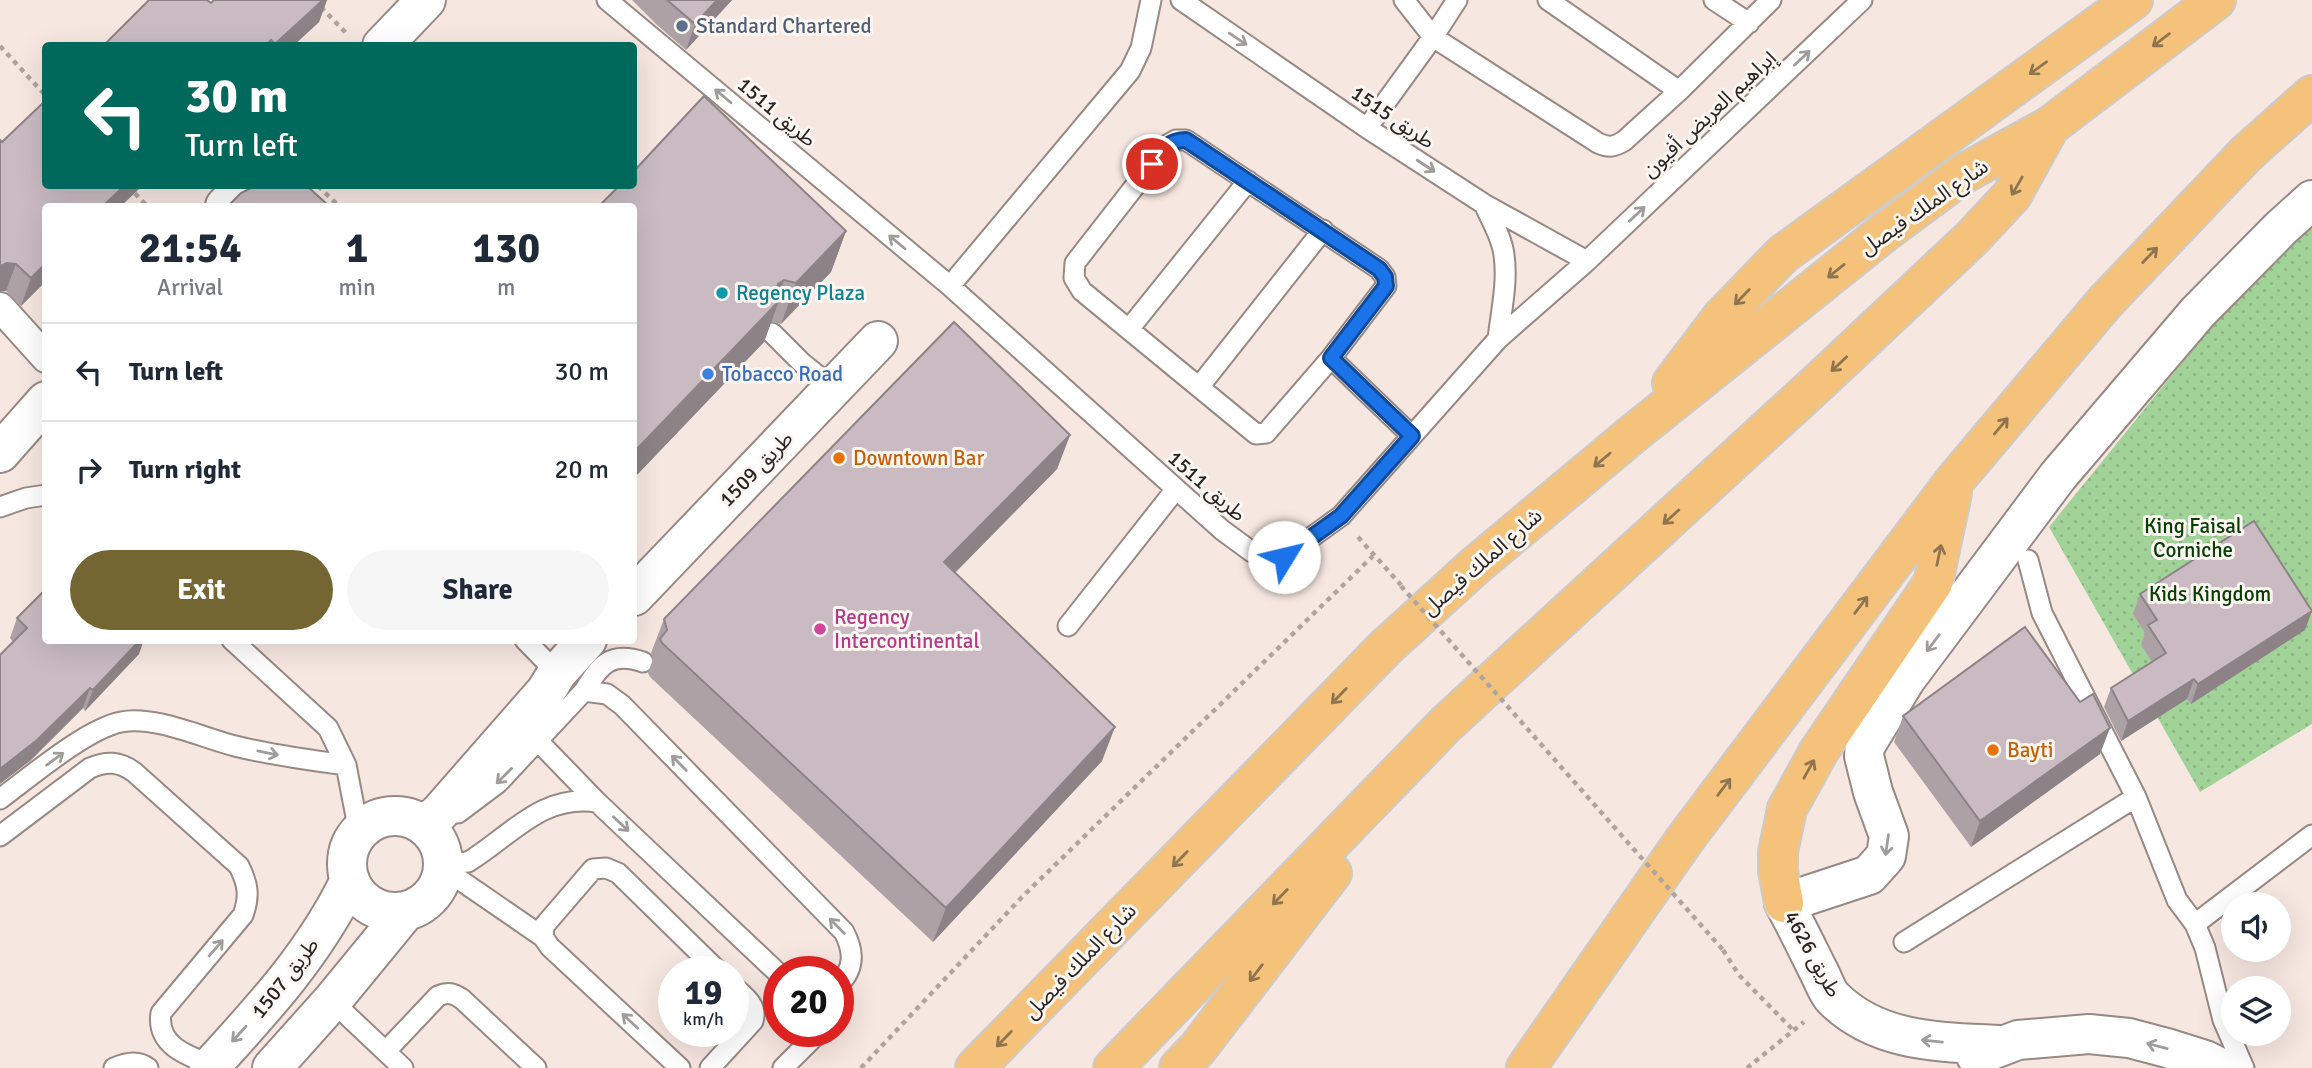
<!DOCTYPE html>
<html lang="en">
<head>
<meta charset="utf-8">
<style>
	:root { --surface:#fff; --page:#f6f6f7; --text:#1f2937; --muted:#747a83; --line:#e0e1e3; --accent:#746633 }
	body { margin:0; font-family:Signika,"Noto Sans Arabic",sans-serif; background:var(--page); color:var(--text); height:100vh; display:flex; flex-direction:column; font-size:26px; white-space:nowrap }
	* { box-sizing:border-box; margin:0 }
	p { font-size:23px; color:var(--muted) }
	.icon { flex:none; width:38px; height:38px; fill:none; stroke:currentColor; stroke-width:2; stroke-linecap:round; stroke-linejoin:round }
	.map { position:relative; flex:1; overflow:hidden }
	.side { position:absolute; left:42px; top:203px; width:595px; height:441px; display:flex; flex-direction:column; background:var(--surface); border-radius:7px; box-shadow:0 7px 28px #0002 }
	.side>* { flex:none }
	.hud { position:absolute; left:42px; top:42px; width:595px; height:147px; border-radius:7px; box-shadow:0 7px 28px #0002; background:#00695c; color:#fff; overflow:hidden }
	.tools { position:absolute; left:2221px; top:892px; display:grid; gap:14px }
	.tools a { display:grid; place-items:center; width:70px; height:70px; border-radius:50%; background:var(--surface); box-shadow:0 7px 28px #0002; font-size:35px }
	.speed { position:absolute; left:658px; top:956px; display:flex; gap:14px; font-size:35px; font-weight:700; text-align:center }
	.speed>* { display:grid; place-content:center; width:91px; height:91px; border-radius:50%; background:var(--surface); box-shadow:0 7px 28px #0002; line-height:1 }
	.speed small { font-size:18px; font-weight:400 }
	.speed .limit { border:10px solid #d22; background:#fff; color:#111 }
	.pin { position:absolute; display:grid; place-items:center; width:60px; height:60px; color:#fff; margin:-30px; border:4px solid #fff; border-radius:50%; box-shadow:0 2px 7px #0007 }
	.me { position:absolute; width:77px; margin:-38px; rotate:54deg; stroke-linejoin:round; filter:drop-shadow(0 0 5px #0008) }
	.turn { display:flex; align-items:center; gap:24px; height:147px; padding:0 28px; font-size:32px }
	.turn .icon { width:91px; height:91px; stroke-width:2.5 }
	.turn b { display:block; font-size:49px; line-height:60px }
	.eta { display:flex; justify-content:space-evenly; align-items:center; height:119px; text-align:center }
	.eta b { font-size:42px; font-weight:800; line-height:49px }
	.button { display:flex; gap:14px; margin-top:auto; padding:14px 28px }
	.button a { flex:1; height:80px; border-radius:42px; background:var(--accent); color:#fff; font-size:28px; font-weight:800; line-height:80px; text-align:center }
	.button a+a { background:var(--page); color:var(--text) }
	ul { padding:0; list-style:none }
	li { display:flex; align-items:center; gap:21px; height:98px; padding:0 28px; border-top:2px solid var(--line) }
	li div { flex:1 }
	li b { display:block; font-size:26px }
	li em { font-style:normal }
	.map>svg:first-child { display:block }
	.park { fill:url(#park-dots) }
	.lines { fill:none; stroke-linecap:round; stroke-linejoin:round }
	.service-casing { stroke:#978983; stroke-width:23 }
	.pedestrian-casing { stroke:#978983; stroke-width:32 }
	.minor-casing { stroke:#978983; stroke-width:42 }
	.secondary-casing { stroke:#978983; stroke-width:42 }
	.motorway-casing { stroke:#cccbca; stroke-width:42 }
	.path { stroke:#b0a49f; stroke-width:4.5; stroke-dasharray:5 5; stroke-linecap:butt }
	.service { stroke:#fff; stroke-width:19 }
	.pedestrian { stroke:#fff; stroke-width:28 }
	.minor { stroke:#fff; stroke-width:38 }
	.secondary { stroke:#fff; stroke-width:38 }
	.motorway { stroke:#f4c27b; stroke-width:38 }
	.path-bridge { stroke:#b0a49f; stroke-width:4.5; stroke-dasharray:5 5; stroke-linecap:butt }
	.wall { fill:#ada1a6 }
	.shaded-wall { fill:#8d8387 }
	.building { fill:#c9bbc1; stroke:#8d8387; stroke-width:2 }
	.oneway { stroke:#9f9d9c }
	.oneway2 { stroke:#8f744e }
	.route-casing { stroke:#114b97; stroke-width:18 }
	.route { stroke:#1a73e8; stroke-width:12 }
	.service-dot { fill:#5c6f8a; stroke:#fdf7f4; stroke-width:2.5 }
	.culture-dot { fill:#0f9aa8; stroke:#fdf7f4; stroke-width:2.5 }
	.shop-dot { fill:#3f7fe0; stroke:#fdf7f4; stroke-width:2.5 }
	.food-dot { fill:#e8710a; stroke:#fdf7f4; stroke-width:2.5 }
	.hotel-dot { fill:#d1479c; stroke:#fdf7f4; stroke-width:2.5 }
	.labels { text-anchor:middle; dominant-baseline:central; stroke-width:6; stroke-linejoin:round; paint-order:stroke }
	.service-label { font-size:21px; fill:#4e5e75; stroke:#fdf7f4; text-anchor:start }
	.street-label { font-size:21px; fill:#2a2522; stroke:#fdf7f4 }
	.culture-label { font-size:21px; fill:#0d838f; stroke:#fdf7f4; text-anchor:start }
	.shop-label { font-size:21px; fill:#366cbe; stroke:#fdf7f4; text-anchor:start }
	.food-label { font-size:21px; fill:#c56008; stroke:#fdf7f4; text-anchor:start }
	.park-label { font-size:21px; fill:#054000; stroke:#fdf7f4 }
	.hotel-label { font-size:21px; fill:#b23c85; stroke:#fdf7f4; text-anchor:start }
</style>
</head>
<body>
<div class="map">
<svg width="2312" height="1068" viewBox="0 0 2312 1068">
	<defs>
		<pattern id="park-dots" width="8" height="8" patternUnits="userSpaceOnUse" patternTransform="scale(1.75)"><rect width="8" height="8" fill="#a1d399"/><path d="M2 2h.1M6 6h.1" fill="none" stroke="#8bb584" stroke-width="1.8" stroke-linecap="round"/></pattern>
	</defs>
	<rect width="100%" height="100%" fill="#f7e7e1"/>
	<path class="park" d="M 2312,220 L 2312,724 L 2200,792 L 2049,527 L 2262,264 Z"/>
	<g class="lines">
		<defs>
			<path id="service" d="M 607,0 L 950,286 L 1222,530 L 1252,552 L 1284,557 L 1341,516 L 1498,339 L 1587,261 L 1862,0
				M 1181,0 L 1367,128 L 1484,204 L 1587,261
				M 1404,0 L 1433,37 L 1598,143 C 1609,148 1614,147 1624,141 L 1679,91 L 1771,0
				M 1548,0 L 1679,91
				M 1714,0 L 1749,23
				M 1367,128 L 1433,37 L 1457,0
				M 1176,140 L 1186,140 L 1379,269 L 1385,277 L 1386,286 L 1331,358 L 1266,433 L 1256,434 L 1082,291 L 1074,278 L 1075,263 L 1167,145 Z
				M 1484,204 C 1491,220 1502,237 1504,255 C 1508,282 1501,312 1498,339
				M 950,286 L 1130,71 L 1141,48 L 1151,0
				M 1129,329 L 1248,181
				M 772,333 L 802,363 L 833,388
				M 1331,358 L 1412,436
				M 1199,387 L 1323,230
				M 0,507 L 26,498 L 46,495
				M 1068,626 L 1176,489
				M 232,640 L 328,728 L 346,765 L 359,832
				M 525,640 L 557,673
				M 584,691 L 607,694 L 622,705 L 844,932 C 854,951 855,969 838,985
				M 538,741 L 597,802 L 779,974
				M 2136,797 L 2177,900 L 2195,924 L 2205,948 L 2223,1020 L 2244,1068
				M 0,799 C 30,777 86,729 121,722 C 154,715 203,738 235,746 C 271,755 308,760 346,765
				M 458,813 L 498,783 L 584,691 C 600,665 610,651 643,662
				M 0,836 L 90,768 C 106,761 119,761 134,772 L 239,866 C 248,884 250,896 243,915 L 161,1013 C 156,1045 187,1056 212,1065
				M 443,855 L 456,863 L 468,862 C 512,835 541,794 597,802
				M 444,869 L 543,937 L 550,947 L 680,1068
				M 2195,924 L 2312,835
				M 543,937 L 544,926 L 593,869 L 606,868 L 618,873 L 718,971
				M 1904,942 L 2136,797 L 2042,613 L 2028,560
				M 332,1001 L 403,1068
				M 386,1051 L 438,996 C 448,992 453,993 462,999 L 536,1068
				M 114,1068 C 125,1063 138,1060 148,1068
				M 710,1068 L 753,1021 C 758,1005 744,996 733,986
				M 783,1068 L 820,1031"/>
			<path id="pedestrian" d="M 0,307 L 46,358"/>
			<path id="minor" d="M 634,596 L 878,341
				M347 864a48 48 0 1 1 96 0a48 48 0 1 1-96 0Z
				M 425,826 L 440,812 L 546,691 L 557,673 L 587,640
				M 2000,1045 C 1941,1042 1878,1043 1833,998 C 1827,992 1823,979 1818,970 C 1807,948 1796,925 1784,903 L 1869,875 L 1886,856 L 1889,836 L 1873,792 L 1864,756 L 1865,746 L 1906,679 L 2058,476 L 2198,312 L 2281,228 L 2312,200
				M 1976,1056 L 2018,1040 L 2089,1034 L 2129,1038 L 2167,1048 L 2205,1060 L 2221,1068
				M 209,1068 C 263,1009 315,953 350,880
				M 272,1068 L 332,1001 L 405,912"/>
			<path id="secondary" d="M 382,46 L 426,0
				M 225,206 L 245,186
				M 0,453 L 46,401"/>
			<path id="motorway" d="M 1672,383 L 1722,317 L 1783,254 L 2133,0
				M 1784,903 L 1778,871 L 1778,852 L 1787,809 L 1819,751 L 1933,583 L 1952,493
				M 975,1068 L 1386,647 L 1476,565 L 1634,433 L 1886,231 L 1963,174 L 2050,126 L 2216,0
				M 1113,1068 L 1446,724 L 1821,380 L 1972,238 L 2012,195 L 2050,126
				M 1179,1068 L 1198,1048 L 1332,873
				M 1526,1068 L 1683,842 L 1955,480 L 2106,301 L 2246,154 L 2312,95"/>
		</defs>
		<use href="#service" class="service-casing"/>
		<use href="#pedestrian" class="pedestrian-casing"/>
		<use href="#minor" class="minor-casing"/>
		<use href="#secondary" class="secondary-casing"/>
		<use href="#motorway" class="motorway-casing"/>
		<path class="path" d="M 314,0 L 348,35
			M 0,46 L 46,96
			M 128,186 L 147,206
			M 318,186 L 339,206
			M 1358,537 L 1401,585
			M 1723,950 L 1739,975 L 1794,1031
			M 861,1068 L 1022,897 L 1373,556
			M 1747,1068 L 1804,1022"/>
		<use href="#service" class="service"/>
		<use href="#pedestrian" class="pedestrian"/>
		<use href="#minor" class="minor"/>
		<use href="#secondary" class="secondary"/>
		<use href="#motorway" class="motorway"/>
		<path class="path-bridge" d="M 1401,586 L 1723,950"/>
	</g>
	<path class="wall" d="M 214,0 L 327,0 L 319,22 L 293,46 L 103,46 L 211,3 Z
		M 632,0 L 732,0 L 686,50 L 657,25 Z
		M 2,142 L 46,186 L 142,186 L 121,206 L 46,206 L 46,281 L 21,306 L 6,291 L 0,291 Z
		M 634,206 L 846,231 L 831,272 L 781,324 L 771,322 L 764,342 L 634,478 Z
		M 1070,435 L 1057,469 L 955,573 L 1102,761 L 933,942 L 650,677 L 648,673 L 653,659 L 651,653 L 664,619 Z
		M 2140,594 L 2305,630 L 2191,704 L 2187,699 L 2121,741 L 2104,707 L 2111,688 L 2152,662 L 2141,645 L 2145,633 L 2133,614 Z
		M 17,618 L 139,654 L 85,711 L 83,708 L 30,761 L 13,642 L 10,638 Z
		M 2080,702 L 2100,754 L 1971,847 L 1894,742 L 1903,716 Z"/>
	<path class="shaded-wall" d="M 316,0 L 327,0 L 319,22 L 293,46 L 274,46 Z
		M 717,0 L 732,0 L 686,50 L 695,24 Z
		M 124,186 L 142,186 L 121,206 L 103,206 Z
		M 846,231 L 831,272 L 781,324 L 796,283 Z
		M 7,263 L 16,264 L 6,291 L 0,291 L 0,266 Z
		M 46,263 L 46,281 L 21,306 L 31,278 Z
		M 784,280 L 776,304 L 779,301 L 764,342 L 634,478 L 634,452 L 778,284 Z
		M 1070,435 L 1057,469 L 931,597 L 944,562 Z
		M 2312,611 L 2305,630 L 2191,704 L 2198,684 Z
		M 140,640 L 144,640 L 139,654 L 85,711 L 93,690 Z
		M 2194,679 L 2187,699 L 2121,741 L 2128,721 Z
		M 90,688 L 83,708 L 30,761 L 0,784 L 0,769 Z
		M 1115,727 L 1102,761 L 933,942 L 946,908 Z
		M 2110,728 L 2100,754 L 1971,847 L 1980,821 Z"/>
	<path class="building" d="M 149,0 L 207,0 L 211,3 L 214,0 L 323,0 L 275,44 L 271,40 L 265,46 L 103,46 Z
		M 667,0 L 717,0 L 695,24 Z
		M 704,96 L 846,231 L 796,283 L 784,280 L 778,284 L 775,294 L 779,301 L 634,452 L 634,206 L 599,206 L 619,186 L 634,186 L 634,171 Z
		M 46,100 L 46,186 L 124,186 L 103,206 L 46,206 L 46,263 L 31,278 L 16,264 L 7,263 L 0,266 L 0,140 L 2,142 Z
		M 255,186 L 307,186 L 329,206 L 228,206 L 241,193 Z
		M 954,322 L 1070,435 L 944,562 L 1115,727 L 946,908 L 662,643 L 660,639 L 667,630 L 664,619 Z
		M 2254,521 L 2312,611 L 2198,684 L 2194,679 L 2128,721 L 2111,688 L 2166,653 L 2148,625 L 2157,620 L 2140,594 Z
		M 46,589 L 46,640 L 140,640 L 93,690 L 90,688 L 37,740 L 0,769 L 0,655 L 27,628 L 17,618 Z
		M 2025,627 L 2080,702 L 2093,694 L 2110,728 L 1980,821 L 1903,716 Z"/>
	<defs><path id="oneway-shaft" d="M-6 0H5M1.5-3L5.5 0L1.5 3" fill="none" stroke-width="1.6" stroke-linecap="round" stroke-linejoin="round" transform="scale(1.75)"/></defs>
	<g class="oneway">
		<use href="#oneway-shaft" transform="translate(1238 39) rotate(34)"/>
		<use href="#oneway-shaft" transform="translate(1802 58) rotate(-43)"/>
		<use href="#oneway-shaft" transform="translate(723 96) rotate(-140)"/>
		<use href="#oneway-shaft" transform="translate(1426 166) rotate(33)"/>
		<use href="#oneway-shaft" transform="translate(1637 214) rotate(-43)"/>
		<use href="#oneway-shaft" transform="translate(897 242) rotate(-140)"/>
		<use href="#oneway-shaft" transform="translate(1933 643) rotate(127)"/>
		<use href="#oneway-shaft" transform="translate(268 753) rotate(12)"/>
		<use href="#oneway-shaft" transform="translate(55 759) rotate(-36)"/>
		<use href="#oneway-shaft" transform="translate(679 763) rotate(-134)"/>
		<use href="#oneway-shaft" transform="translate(504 776) rotate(135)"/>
		<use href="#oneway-shaft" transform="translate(621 824) rotate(43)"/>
		<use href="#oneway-shaft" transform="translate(1887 845) rotate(98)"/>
		<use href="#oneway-shaft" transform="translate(837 926) rotate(-135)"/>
		<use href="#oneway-shaft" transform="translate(216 948) rotate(-49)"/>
		<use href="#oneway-shaft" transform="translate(630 1021) rotate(-137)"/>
		<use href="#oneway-shaft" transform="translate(239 1034) rotate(132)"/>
		<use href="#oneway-shaft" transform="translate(1932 1041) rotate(-174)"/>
		<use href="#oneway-shaft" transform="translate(2157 1046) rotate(-165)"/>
	</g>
	<g class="oneway2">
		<use href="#oneway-shaft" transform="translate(2161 40) rotate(143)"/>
		<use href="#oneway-shaft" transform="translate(2038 68) rotate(144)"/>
		<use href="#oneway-shaft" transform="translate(2017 186) rotate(120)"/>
		<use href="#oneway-shaft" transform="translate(2150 255) rotate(-46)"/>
		<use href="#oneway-shaft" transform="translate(1836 271) rotate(141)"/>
		<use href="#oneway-shaft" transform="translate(1742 297) rotate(134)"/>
		<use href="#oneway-shaft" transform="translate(1839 364) rotate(137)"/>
		<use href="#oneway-shaft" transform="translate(2001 426) rotate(-50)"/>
		<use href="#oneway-shaft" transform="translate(1602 460) rotate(140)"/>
		<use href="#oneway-shaft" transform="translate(1671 517) rotate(138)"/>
		<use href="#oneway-shaft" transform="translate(1939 555) rotate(-78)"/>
		<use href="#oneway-shaft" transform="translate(1861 605) rotate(-53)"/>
		<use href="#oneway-shaft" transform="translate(1339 696) rotate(134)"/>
		<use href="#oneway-shaft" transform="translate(1809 769) rotate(-61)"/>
		<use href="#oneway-shaft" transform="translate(1724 787) rotate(-53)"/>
		<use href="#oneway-shaft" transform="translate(1180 859) rotate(134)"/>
		<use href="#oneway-shaft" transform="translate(1280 897) rotate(134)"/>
		<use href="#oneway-shaft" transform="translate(1256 973) rotate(127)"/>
		<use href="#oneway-shaft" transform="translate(1004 1039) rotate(134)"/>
	</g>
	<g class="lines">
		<defs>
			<path id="route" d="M 1152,164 C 1162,151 1168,140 1186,140 L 1379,269 L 1385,277 L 1386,286 L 1331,358 L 1412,436 L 1341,516 L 1284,557"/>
		</defs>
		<use href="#route" class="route-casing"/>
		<use href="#route" class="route"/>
	</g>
	<circle class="service-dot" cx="682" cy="26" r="7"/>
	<circle class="culture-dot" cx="722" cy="293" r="7"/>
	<circle class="shop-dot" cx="708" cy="374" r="7"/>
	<g class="food-dot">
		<circle cx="839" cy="458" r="7"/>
		<circle cx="1993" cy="750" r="7"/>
	</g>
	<circle class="hotel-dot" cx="820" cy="629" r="7"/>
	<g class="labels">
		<g class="service-label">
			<text x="696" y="26">Standard Chartered</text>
		</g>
		<g class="street-label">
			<text transform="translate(777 112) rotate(40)">طريق 1511</text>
			<text transform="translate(1709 114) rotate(-43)">إبراهيم العريض أفيون</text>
			<text transform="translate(1393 117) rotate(34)">طريق 1515</text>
			<text transform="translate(1924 207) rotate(-35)">شارع الملك فيصل</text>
			<text transform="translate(756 469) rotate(-46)">طريق 1509</text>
			<text transform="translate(1207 486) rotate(41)">طريق 1511</text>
			<text transform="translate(1482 562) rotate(-41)">شارع الملك فيصل</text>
			<text transform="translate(1813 954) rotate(61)">طريق 4626</text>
			<text transform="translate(1080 961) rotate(-46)">شارع الملك فيصل</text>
			<text transform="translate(285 978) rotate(-52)">طريق 1507</text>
		</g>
		<g class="culture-label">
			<text x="736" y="293">Regency Plaza</text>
		</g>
		<g class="shop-label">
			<text x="722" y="374">Tobacco Road</text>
		</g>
		<g class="food-label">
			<text x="853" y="458">Downtown Bar</text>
			<text x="2007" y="750">Bayti</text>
		</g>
		<g class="park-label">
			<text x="2193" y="526">King Faisal<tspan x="2193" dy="24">Corniche</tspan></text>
			<text x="2210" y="594">Kids Kingdom</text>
		</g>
		<g class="hotel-label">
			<text x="834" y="617">Regency<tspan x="834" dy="24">Intercontinental</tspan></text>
		</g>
	</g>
</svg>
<div class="tools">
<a><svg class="icon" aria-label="sound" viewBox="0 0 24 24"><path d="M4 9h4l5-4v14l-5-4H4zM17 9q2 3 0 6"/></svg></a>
<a><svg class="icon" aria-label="layers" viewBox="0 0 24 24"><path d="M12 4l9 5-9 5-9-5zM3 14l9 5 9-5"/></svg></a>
</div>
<div class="speed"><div>19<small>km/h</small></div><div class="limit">20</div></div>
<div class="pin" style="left:1152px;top:164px;background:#d93025"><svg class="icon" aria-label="arrive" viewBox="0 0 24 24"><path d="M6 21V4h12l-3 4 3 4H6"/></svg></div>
<svg class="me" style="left:1284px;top:557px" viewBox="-20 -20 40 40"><circle r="19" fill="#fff"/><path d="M0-13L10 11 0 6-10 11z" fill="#1a73e8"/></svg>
<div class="hud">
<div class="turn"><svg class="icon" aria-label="left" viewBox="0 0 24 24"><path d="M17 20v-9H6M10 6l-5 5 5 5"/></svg><div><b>30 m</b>Turn left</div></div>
</div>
<section class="side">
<div class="eta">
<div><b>21:54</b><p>Arrival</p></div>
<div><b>1</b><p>min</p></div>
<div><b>130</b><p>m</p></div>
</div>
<ul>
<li><svg class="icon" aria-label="left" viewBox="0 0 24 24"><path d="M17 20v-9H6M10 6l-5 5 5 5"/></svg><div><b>Turn left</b></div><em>30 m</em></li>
<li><svg class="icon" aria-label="right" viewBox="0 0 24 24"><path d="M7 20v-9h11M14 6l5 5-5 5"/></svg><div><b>Turn right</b></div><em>20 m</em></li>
</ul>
<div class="button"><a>Exit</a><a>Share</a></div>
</section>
</div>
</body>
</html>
